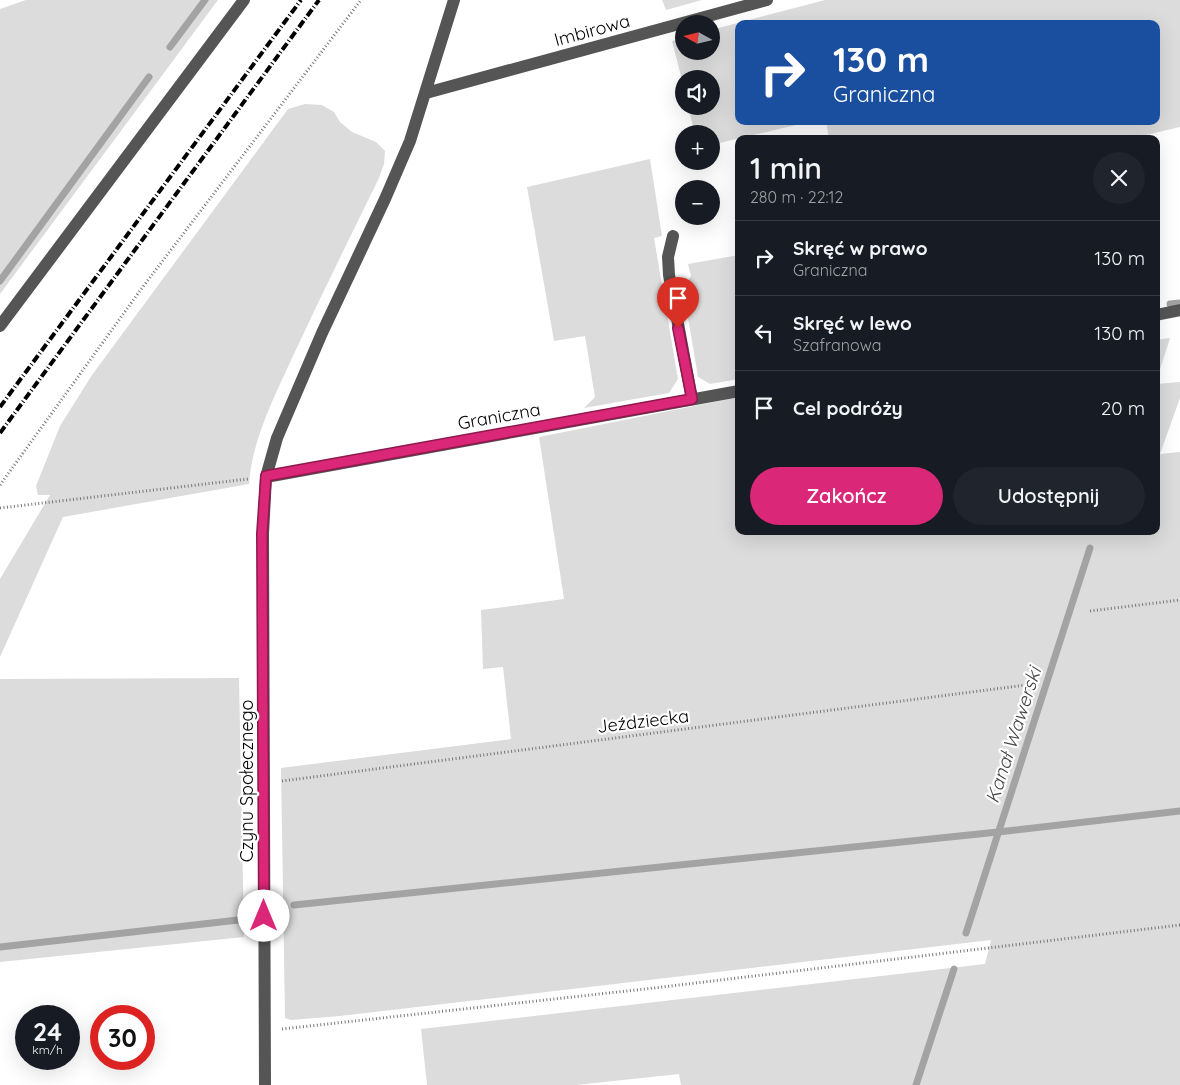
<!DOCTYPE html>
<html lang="pl">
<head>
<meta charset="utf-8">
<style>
	:root { --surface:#171b24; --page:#20242c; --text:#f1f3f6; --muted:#9ea1a6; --line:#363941; --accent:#db2777 }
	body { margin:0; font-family:Quicksand,sans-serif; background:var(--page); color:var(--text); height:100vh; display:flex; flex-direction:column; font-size:19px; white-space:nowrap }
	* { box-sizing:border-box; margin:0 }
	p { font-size:16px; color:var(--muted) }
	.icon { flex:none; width:28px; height:28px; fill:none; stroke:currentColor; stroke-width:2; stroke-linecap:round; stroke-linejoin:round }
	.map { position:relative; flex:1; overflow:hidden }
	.details { position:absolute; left:735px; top:135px; width:425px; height:400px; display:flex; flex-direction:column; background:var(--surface); border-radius:10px; box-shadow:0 5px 20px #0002 }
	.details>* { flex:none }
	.hud { position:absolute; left:735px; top:20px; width:425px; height:105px; border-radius:10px; box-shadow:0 5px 20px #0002; background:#1a4fa0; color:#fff; overflow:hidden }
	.needle { width:32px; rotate:278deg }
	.fabs { position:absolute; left:675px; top:15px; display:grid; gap:10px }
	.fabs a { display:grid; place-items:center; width:45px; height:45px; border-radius:50%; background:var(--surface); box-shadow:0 5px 20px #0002; font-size:25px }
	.speed { position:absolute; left:15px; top:1005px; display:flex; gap:10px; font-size:25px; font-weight:700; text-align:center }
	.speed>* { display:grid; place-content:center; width:65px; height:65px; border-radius:50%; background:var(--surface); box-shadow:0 5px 20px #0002; line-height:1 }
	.speed small { font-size:12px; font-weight:400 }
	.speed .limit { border:8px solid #d22; background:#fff; color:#111 }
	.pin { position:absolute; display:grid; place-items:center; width:42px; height:42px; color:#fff; margin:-51px -21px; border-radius:50% 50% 50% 0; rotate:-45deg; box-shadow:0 0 5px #0007 }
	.pin .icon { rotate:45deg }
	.me { position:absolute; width:55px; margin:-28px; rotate:0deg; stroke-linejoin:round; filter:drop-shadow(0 0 4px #0008) }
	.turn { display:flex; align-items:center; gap:18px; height:105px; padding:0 15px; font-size:22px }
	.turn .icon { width:65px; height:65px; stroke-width:2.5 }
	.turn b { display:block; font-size:35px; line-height:42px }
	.round { display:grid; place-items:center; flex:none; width:52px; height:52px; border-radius:26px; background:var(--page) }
	.summary { display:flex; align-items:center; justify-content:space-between; height:85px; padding:0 15px }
	h1 { font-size:30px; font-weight:600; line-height:38px }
	.cta { display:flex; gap:10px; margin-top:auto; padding:10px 15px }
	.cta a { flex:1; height:58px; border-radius:30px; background:var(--accent); color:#fff; font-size:20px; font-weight:600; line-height:58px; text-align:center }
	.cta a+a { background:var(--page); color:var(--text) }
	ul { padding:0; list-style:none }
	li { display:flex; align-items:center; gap:15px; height:75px; padding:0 15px; border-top:1px solid var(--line) }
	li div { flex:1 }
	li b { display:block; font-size:19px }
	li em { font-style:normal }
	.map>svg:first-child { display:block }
	.green { fill:#dcdcdc }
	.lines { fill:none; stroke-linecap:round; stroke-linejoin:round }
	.stream { stroke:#a3a3a3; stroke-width:7 }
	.path { stroke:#777; stroke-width:3; stroke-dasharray:1 2.5; stroke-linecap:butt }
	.minor { stroke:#555; stroke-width:12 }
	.rail { stroke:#000; stroke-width:4; stroke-dasharray:8 2.5 1 2.5; stroke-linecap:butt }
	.route-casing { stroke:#8e194d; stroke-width:12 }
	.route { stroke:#db2777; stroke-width:9 }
	.labels { text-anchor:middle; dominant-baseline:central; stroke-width:4.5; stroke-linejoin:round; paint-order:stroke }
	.street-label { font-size:18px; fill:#000; stroke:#fff }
	.water-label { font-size:19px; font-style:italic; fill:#444; stroke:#fff }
</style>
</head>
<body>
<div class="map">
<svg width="1180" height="1085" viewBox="0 0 1180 1085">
	<rect width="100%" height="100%" fill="#fff"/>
	<path class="green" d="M 26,0 L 218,0 L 0,294 L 0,9 Z
		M 662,0 L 702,0 L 666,10 Z
		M 825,0 L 1180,0 L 1180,127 L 1129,139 L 829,139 L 826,121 L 1156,121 L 1156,24 L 739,24 L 739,121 L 813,121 L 711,145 L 711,134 L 695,134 L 688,106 L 711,106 L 711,79 L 684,79 L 684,88 L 672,41 L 684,38 L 684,51 L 711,51 L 711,30 Z
		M 305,104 L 322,105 L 334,112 L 340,122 L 352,132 L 376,142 L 385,151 L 384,164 L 379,178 C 350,237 321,296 293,356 C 275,396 252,439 249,484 L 63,517 L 0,657 L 0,579 L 50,495 L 38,495 L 36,486 L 60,426 L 92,375 L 288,109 Z
		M 650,159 L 662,236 L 654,238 L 678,379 L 669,393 L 584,408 L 595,397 L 585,336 L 554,341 L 527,187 Z
		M 739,255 L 739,379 L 710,384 L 698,377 L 683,288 L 691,276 L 688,264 Z
		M 1170,338 L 1156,382 L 1156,340 Z
		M 1180,382 L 1180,398 L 1160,454 L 1180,452 L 1180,1085 L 681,1085 L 679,1074 L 576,1085 L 427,1085 L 421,1029 L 985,964 L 991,940 L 340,1016 L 291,1020 L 285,1018 L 281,768 L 511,739 L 503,667 L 483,669 L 481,610 L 564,599 L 539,437 L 739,397 L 739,531 L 1156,531 L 1156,384 Z
		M 239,678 L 244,937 L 0,962 L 0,679 Z"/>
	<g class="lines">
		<path class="stream" d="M 170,47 L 205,0
			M 0,281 L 149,77
			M 1170,304 L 1180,303
			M 294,905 L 998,832 L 1180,811
			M 966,933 L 1090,548
			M 0,947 L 247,919
			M 916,1085 L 954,969"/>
		<path class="path" d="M 0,485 L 142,288 L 361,0
			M 0,508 L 248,479
			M 1090,611 L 1180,600
			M 282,781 L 1026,685
			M 282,1029 L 654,988 L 1180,925"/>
		<path class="minor" d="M 426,93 L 767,0
			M 673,236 L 668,257 L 669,275 L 692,399
			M 1156,315 L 1180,310
			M 0,326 L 244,0
			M 266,477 L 739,391
			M 265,1085 L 263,534 L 266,477 L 277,438 L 322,333 L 385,199 L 410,141 L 454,0"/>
		<path class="rail" d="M 0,407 L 301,0
			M 0,433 L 319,0"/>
	</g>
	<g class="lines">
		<defs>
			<path id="route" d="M 264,916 L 262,534 L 266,476 L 692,399 L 678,328"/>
		</defs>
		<use href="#route" class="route-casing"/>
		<use href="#route" class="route"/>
	</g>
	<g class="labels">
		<g class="street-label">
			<text transform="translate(592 30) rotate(-15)">Imbirowa</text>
			<text transform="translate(499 416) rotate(-10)">Graniczna</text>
			<text transform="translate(643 721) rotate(-7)">Jeździecka</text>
			<text transform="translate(246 781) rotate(-90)">Czynu Społecznego</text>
		</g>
		<g class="water-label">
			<text transform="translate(1013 735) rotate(-72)">Kanał Wawerski</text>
		</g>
	</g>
</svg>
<div class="fabs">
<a><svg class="needle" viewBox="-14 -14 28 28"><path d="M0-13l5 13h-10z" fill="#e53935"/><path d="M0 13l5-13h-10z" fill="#9ea1a6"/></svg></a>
<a><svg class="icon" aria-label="sound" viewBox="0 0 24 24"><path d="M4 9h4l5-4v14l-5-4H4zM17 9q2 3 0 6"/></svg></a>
<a>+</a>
<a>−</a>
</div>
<div class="speed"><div>24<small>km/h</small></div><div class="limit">30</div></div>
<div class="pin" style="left:678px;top:328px;background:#d93025"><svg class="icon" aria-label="arrive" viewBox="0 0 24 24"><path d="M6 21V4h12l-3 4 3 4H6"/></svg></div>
<svg class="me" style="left:264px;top:916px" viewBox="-20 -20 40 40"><circle r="19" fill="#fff"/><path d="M0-13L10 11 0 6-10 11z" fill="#db2777"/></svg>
<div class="hud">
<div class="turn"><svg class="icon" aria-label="right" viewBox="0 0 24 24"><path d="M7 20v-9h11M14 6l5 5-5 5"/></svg><div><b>130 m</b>Graniczna</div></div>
</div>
<section class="details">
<div class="summary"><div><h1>1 min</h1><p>280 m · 22:12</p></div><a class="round"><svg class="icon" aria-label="close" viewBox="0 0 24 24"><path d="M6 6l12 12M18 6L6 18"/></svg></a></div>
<ul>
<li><svg class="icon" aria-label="right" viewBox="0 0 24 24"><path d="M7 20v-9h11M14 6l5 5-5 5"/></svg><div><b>Skręć w prawo</b><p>Graniczna</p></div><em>130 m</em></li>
<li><svg class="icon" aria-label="left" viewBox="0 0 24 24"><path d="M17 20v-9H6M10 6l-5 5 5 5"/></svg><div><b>Skręć w lewo</b><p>Szafranowa</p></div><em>130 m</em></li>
<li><svg class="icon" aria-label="arrive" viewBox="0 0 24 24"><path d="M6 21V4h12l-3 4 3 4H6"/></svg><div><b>Cel podróży</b></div><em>20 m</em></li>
</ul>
<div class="cta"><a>Zakończ</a><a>Udostępnij</a></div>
</section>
</div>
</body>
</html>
